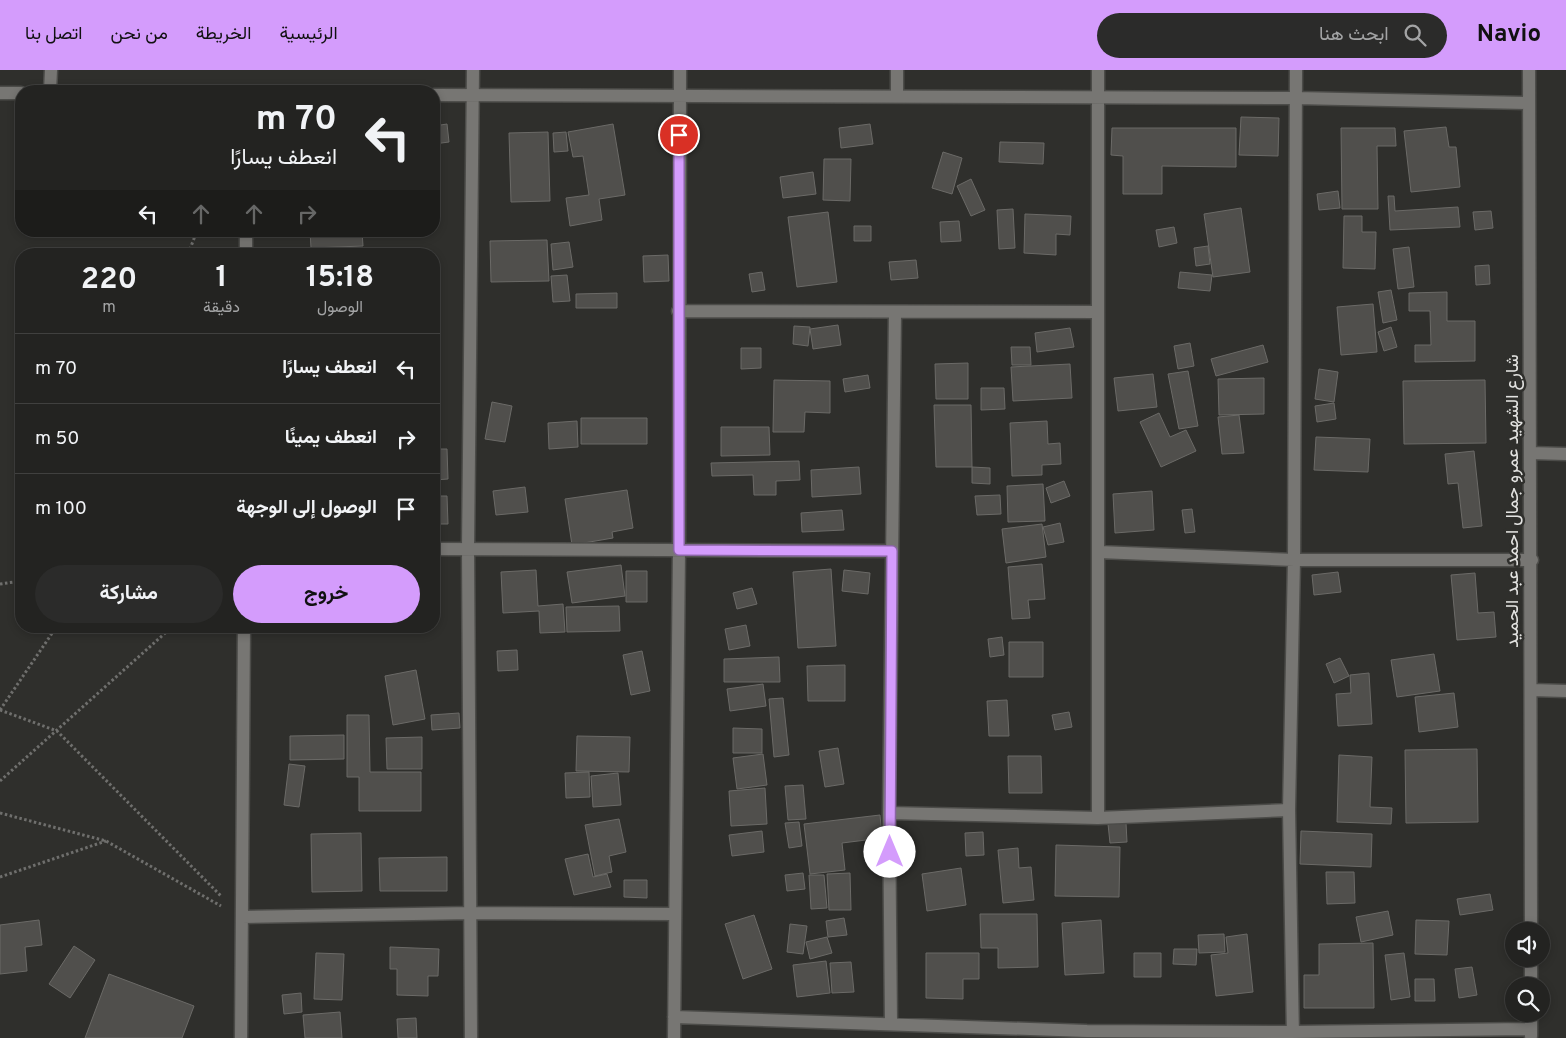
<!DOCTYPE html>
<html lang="ar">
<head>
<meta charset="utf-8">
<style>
	:root { --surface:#232321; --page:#2b2b2a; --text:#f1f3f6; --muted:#a3a4a5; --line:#40403f; --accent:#d49cfc }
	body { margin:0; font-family:Overpass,Vazirmatn,sans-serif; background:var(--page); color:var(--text); direction:rtl; height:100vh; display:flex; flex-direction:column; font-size:19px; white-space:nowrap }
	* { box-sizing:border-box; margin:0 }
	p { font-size:16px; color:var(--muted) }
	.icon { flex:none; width:28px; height:28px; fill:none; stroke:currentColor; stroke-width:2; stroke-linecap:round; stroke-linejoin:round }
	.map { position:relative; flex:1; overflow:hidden; direction:ltr }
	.side { position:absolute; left:15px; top:178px; width:425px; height:385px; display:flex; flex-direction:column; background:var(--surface); border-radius:20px; box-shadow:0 2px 8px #0003,0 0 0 1px var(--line); direction:rtl }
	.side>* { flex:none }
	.guide { position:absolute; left:15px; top:15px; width:425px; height:152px; border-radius:20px; box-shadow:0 2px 8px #0003,0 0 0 1px var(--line); direction:rtl; background:#232321; color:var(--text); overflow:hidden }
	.fabs { position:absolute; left:1505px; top:852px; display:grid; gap:10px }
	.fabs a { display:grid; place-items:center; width:45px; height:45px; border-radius:50%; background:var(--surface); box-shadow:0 2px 8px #0003,0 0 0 1px var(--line); font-size:25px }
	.pin { position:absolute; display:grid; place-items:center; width:42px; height:42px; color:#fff; margin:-21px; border:2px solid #fff; border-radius:50%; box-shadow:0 1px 5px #0007 }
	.me { position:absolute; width:55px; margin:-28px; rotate:0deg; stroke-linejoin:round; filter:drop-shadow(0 0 4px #0008) }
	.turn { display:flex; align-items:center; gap:18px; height:105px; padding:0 20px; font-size:22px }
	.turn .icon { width:65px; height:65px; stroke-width:2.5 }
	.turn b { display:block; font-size:35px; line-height:42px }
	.lanes { display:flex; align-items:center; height:48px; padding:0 20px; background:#0003; justify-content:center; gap:25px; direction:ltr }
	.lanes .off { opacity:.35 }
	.eta { display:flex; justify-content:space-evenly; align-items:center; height:85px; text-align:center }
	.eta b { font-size:30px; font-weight:700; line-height:35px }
	.button { display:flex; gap:10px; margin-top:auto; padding:10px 20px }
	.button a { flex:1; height:58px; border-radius:30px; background:var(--accent); color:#111; font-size:20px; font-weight:700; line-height:58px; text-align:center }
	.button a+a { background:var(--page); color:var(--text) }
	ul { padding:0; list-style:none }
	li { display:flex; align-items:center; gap:15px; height:70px; padding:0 20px; border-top:1px solid var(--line) }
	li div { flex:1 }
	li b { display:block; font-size:19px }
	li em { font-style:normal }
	header { display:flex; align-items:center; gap:30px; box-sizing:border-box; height:70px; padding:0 25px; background:var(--accent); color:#111 }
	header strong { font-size:24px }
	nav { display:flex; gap:28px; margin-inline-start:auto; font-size:18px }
	.search { width:350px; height:45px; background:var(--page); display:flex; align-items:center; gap:12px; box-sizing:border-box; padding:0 18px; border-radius:28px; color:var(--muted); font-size:19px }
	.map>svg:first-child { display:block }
	.building { fill:#504f4c; stroke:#6b6a67 }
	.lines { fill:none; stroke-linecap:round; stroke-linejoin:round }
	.minor-casing { stroke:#4c4c49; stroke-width:15 }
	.path { stroke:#6f6f6d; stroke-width:3; stroke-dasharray:2.5 2.5; stroke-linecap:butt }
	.minor { stroke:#777673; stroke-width:12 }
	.route-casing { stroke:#8a65a4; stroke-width:12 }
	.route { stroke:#d49cfc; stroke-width:9 }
	.labels { text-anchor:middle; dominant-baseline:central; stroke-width:5; stroke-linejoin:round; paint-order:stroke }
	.street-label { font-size:18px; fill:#e3e3e1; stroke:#2f2f2c }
</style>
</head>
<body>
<header>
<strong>Navio</strong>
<div class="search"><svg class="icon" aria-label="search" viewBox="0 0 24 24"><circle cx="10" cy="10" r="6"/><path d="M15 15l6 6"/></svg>ابحث هنا</div>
<nav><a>الرئيسية</a><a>الخريطة</a><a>من نحن</a><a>اتصل بنا</a></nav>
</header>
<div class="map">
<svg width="1566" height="968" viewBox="0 0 1566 968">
	<rect width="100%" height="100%" fill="#2f2f2c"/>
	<path class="building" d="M 1241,47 L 1279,48 L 1278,86 L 1239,85 Z
		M 447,54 L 449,72 L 434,74 L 434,56 Z
		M 613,54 L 625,125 L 599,129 L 602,150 L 570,156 L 566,128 L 589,125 L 583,86 L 573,87 L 568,62 Z
		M 870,54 L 873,74 L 841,78 L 839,58 Z
		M 1446,57 L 1449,77 L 1456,77 L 1460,117 L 1411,122 L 1404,61 Z
		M 1112,58 L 1236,58 L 1236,97 L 1162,96 L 1162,124 L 1123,124 L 1123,86 L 1111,85 Z
		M 1341,58 L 1395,58 L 1396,76 L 1377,76 L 1378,139 L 1342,139 Z
		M 548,62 L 550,131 L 511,132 L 509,63 Z
		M 566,62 L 568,81 L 554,82 L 553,63 Z
		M 1000,72 L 1044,73 L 1043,94 L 999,92 Z
		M 943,82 L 962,88 L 952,124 L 932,118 Z
		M 824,89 L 851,89 L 850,131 L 823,130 Z
		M 813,102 L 816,124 L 783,128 L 780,107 Z
		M 971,109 L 985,140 L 971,146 L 957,116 Z
		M 1338,121 L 1340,138 L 1319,140 L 1317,124 Z
		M 1388,126 L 1394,126 L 1395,141 L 1458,137 L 1460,157 L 1390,160 Z
		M 1241,138 L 1250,202 L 1213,207 L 1204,144 Z
		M 1013,139 L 1015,178 L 999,179 L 997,140 Z
		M 1491,141 L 1493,158 L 1475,160 L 1473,142 Z
		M 828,142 L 837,212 L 797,217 L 788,147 Z
		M 1025,144 L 1071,146 L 1070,165 L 1056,164 L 1056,185 L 1024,183 Z
		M 1344,146 L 1362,146 L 1362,162 L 1376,162 L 1375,199 L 1343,198 Z
		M 959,151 L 961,171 L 941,172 L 940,152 Z
		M 854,156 L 871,156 L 871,171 L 854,171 Z
		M 1174,157 L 1177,173 L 1159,177 L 1156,160 Z
		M 310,161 L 362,161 L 363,176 L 311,178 Z
		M 547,170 L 549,211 L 491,212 L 490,171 Z
		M 569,172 L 573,197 L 553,200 L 551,174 Z
		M 1208,176 L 1210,194 L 1196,196 L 1194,178 Z
		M 1409,177 L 1414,217 L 1398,219 L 1393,179 Z
		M 668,185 L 669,211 L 644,212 L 643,186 Z
		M 916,190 L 918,208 L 891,210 L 889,192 Z
		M 1489,195 L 1490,214 L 1476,215 L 1475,196 Z
		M 762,202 L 765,220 L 752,222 L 749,204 Z
		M 1180,202 L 1212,205 L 1210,221 L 1178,218 Z
		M 567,205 L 570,231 L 553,232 L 551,206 Z
		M 1391,220 L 1397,250 L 1383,253 L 1378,222 Z
		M 1447,222 L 1447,251 L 1475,251 L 1475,291 L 1415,292 L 1415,275 L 1431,275 L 1430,241 L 1409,241 L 1409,223 Z
		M 617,223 L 617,238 L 576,238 L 576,224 Z
		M 1373,234 L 1377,282 L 1341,285 L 1337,237 Z
		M 838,255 L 841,275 L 813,279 L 810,259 Z
		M 794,256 L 810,257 L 808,276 L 793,274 Z
		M 1391,257 L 1397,277 L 1384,281 L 1378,262 Z
		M 1070,258 L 1074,277 L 1037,282 L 1035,263 Z
		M 1190,273 L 1194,296 L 1178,299 L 1174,276 Z
		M 1263,275 L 1268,292 L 1216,306 L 1211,289 Z
		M 1011,277 L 1030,277 L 1031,295 L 1012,295 Z
		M 741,278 L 761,278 L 761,298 L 741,299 Z
		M 968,293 L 968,329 L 936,329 L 935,294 Z
		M 1070,294 L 1072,328 L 1013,331 L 1011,297 Z
		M 1319,299 L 1338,302 L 1334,332 L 1315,329 Z
		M 1188,301 L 1198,356 L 1179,359 L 1168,304 Z
		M 1153,304 L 1157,337 L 1118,341 L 1114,308 Z
		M 868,305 L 870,318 L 845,322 L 843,309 Z
		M 1264,308 L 1264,344 L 1219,345 L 1218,309 Z
		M 774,310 L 830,311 L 830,343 L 805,342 L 804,362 L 773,362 Z
		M 1485,310 L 1486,373 L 1404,374 L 1403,311 Z
		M 981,318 L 1004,318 L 1005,339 L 981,340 Z
		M 492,332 L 512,336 L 505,372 L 485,369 Z
		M 1334,333 L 1336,349 L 1317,352 L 1315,336 Z
		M 934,335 L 971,335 L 972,397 L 936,397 Z
		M 1159,343 L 1170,367 L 1186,360 L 1196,381 L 1161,397 L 1140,352 Z
		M 1239,345 L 1244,383 L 1222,384 L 1218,347 Z
		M 581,348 L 647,348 L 647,374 L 581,374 Z
		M 577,351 L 578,377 L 549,379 L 548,353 Z
		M 1047,351 L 1048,374 L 1060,373 L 1061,394 L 1042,395 L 1042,405 L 1012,406 L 1010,353 Z
		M 721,357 L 769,357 L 770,385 L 721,386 Z
		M 1316,367 L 1370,369 L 1368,402 L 1314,400 Z
		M 434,379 L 447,379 L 448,409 L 434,410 Z
		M 1474,381 L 1482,456 L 1463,458 L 1458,413 L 1448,414 L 1445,384 Z
		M 799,391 L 800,410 L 776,411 L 776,425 L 754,425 L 753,405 L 712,406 L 711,393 Z
		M 859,397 L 861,424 L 812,427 L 811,400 Z
		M 972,397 L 990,398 L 990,414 L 972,413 Z
		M 1064,411 L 1070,426 L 1051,433 L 1046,418 Z
		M 1043,414 L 1045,451 L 1008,452 L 1007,416 Z
		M 525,417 L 528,442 L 496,445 L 493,421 Z
		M 627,420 L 633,458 L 612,462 L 613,468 L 572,475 L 565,429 Z
		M 1152,421 L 1154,460 L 1115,463 L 1113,424 Z
		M 1000,425 L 1001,444 L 977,445 L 975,426 Z
		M 434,426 L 447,426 L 448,454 L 434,454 Z
		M 1192,439 L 1195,462 L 1185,463 L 1182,440 Z
		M 842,440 L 844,460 L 802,462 L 801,443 Z
		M 1060,453 L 1064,472 L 1048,475 L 1043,457 Z
		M 1042,454 L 1046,487 L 1006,493 L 1002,459 Z
		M 1042,494 L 1045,529 L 1028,530 L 1030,548 L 1012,549 L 1008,497 Z
		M 621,495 L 625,526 L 572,533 L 567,502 Z
		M 831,499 L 836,576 L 798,578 L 793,502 Z
		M 536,500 L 538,536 L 563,534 L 565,562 L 540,563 L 539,541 L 503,543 L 501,502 Z
		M 844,500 L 870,503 L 868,524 L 842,521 Z
		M 626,501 L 647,501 L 647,532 L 626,532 Z
		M 1338,502 L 1341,522 L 1314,525 L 1312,505 Z
		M 1475,503 L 1478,543 L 1494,542 L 1496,567 L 1457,570 L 1451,505 Z
		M 752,518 L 757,534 L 737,539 L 733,523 Z
		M 619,536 L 620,561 L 567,562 L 566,537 Z
		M 746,555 L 750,576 L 729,580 L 725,559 Z
		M 368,556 L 382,556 L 382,563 L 367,562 Z
		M 1002,567 L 1004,585 L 990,587 L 988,569 Z
		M 1009,572 L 1043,572 L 1043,607 L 1009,607 Z
		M 517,580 L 518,600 L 498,601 L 497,581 Z
		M 642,581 L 650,621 L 631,625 L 623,585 Z
		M 1434,584 L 1440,621 L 1397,627 L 1391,590 Z
		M 779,587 L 780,612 L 724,612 L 724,589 Z
		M 1340,588 L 1349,606 L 1334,613 L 1326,594 Z
		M 845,595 L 845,631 L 808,631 L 807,596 Z
		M 416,600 L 425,649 L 393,655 L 385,606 Z
		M 1369,603 L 1372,654 L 1338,656 L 1336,624 L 1351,623 L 1350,605 Z
		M 763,614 L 766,636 L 730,641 L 727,619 Z
		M 1454,623 L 1458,657 L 1419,662 L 1415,627 Z
		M 783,628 L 789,685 L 774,687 L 769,629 Z
		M 1007,630 L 1009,666 L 989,666 L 987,631 Z
		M 1069,642 L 1072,657 L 1055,660 L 1052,645 Z
		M 459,643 L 460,658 L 432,660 L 431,645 Z
		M 347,645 L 369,645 L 370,702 L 421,702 L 421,741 L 359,741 L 359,707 L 347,707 Z
		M 733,658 L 762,659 L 762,683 L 733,683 Z
		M 344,665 L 344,689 L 290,690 L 290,666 Z
		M 577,666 L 630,667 L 629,702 L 576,701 Z
		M 422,667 L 422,699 L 387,699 L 386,668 Z
		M 838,678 L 844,714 L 825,717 L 819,681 Z
		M 1477,679 L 1478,752 L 1406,753 L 1405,680 Z
		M 763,684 L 767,715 L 737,719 L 733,688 Z
		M 1339,685 L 1372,687 L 1370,737 L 1392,738 L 1391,754 L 1337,752 Z
		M 1008,686 L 1041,686 L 1042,723 L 1009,723 Z
		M 289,694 L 305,696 L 299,737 L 284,735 Z
		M 589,702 L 590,727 L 566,728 L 565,703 Z
		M 618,703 L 621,735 L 593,737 L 591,706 Z
		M 803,715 L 806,749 L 788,750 L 785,716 Z
		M 765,718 L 767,754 L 731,756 L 729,721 Z
		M 880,745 L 882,768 L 842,773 L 845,800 L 810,804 L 804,754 Z
		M 619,749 L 626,782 L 609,786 L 612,802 L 595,806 L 585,755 Z
		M 799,752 L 802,776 L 789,778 L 785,753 Z
		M 1126,753 L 1127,772 L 1110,773 L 1108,754 Z
		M 762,761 L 764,782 L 732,786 L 729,765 Z
		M 1301,761 L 1372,764 L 1371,797 L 1300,794 Z
		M 983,762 L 984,785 L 966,786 L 965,763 Z
		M 361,763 L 362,821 L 312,822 L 311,764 Z
		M 1056,775 L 1120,777 L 1119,827 L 1055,826 Z
		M 1018,778 L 1019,798 L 1031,797 L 1034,830 L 1003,833 L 998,780 Z
		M 588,784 L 593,807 L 607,804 L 611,817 L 574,825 L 565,789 Z
		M 447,787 L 447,821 L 380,821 L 379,788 Z
		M 961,798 L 966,835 L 927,841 L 922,804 Z
		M 1326,802 L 1354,802 L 1355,833 L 1327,834 Z
		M 803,803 L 805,819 L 787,821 L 785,805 Z
		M 850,803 L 851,840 L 829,840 L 827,804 Z
		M 809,805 L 824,805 L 827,838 L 811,839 Z
		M 624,810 L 647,810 L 647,828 L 624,827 Z
		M 1490,824 L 1493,840 L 1460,845 L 1457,829 Z
		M 1388,841 L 1393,865 L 1361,872 L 1356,847 Z
		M 980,844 L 1037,844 L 1038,897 L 998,898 L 998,878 L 981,878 Z
		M 754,845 L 772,899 L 743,909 L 725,854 Z
		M 844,848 L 847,865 L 828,867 L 826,851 Z
		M 39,850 L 42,875 L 25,877 L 27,901 L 0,904 L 0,855 Z
		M 1101,850 L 1104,903 L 1065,905 L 1062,853 Z
		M 1416,850 L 1449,851 L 1447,885 L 1415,884 Z
		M 790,854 L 807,856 L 803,884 L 787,882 Z
		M 1224,864 L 1225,882 L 1199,883 L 1198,865 Z
		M 1247,864 L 1253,922 L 1216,926 L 1211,885 L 1228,883 L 1226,867 Z
		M 827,867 L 832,883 L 810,889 L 806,872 Z
		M 1373,873 L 1374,938 L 1304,938 L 1304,905 L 1319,905 L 1319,874 Z
		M 74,876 L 95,890 L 70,928 L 49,914 Z
		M 390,877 L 439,879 L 438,906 L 428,906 L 428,926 L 397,925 L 397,899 L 390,899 Z
		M 1174,879 L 1197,879 L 1196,895 L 1173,894 Z
		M 316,883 L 344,884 L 342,930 L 314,929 Z
		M 926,883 L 979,883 L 979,909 L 963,909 L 963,929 L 926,928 Z
		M 1134,883 L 1161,883 L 1161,907 L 1134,907 Z
		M 1404,883 L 1410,927 L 1391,930 L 1385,885 Z
		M 826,891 L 830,923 L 797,927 L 793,895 Z
		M 851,892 L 854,922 L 832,923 L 830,893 Z
		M 1472,897 L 1477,925 L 1459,928 L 1455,899 Z
		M 109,904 L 194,936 L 182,968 L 85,968 Z
		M 1415,909 L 1434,909 L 1435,931 L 1415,931 Z
		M 301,923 L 302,942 L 284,944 L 282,925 Z
		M 340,942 L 342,968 L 305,968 L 303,945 Z
		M 416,948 L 417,968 L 398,968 L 397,949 Z"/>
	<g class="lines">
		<defs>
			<path id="minor" d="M 897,0 L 897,26
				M 1098,0 L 1098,748
				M 1529,0 L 1531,861
				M 50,21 L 51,0
				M 0,23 L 21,23
				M 434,25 L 1296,28 L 1529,33
				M 246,184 L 246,161
				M 678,241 L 1098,242
				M 1530,383 L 1566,384
				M 434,479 L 892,481
				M 1099,482 L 1294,490 L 1532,490
				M 1532,620 L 1566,621
				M 889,743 L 1098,748 L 1289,740
				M 242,847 L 471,843 L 675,844
				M 1531,916 L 1531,889
				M 674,947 L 1087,961 L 1293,962 L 1531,959
				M 891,954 L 889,743 L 895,243
				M 1531,966 L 1531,944
				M 241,968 L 244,556
				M 471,968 L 468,479 L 473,0
				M 674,968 L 679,480 L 680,0
				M 1293,968 L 1289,740 L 1294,490 L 1296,0"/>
		</defs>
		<use href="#minor" class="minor-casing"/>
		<path class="path" d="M 188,184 L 197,161
			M 0,514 L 21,511
			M 0,640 L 57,661 L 222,827
			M 0,640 L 57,556
			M 0,711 L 173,556
			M 0,743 L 106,771 L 221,836
			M 0,807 L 106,771"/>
		<use href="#minor" class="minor"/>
	</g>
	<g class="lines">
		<defs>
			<path id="route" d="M 679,65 L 679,480 L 892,481 L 890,782"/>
		</defs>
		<use href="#route" class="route-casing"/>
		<use href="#route" class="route"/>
	</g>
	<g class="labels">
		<g class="street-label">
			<text transform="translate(1513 431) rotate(-90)">شارع الشهيد عمرو جمال احمد عبد الحميد</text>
		</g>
	</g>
</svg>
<div class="fabs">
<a><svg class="icon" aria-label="sound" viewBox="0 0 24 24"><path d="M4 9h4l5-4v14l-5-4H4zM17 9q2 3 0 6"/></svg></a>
<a><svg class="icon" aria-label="search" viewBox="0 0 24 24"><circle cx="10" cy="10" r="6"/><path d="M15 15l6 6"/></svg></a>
</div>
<div class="pin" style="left:679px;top:65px;background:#d93025"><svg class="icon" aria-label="arrive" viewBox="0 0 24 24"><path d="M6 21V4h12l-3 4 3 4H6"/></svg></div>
<svg class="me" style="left:890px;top:782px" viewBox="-20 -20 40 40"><circle r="19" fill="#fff"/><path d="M0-13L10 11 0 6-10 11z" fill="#d49cfc"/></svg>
<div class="guide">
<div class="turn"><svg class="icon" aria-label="left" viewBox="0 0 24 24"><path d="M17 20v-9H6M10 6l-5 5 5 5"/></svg><div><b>70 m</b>انعطف يسارًا</div></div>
<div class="lanes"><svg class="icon" aria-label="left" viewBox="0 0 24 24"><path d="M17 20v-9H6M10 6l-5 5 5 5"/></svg><svg class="icon off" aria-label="ahead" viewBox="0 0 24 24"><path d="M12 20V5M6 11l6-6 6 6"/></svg><svg class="icon off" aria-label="ahead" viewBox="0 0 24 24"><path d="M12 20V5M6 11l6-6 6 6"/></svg><svg class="icon off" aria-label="right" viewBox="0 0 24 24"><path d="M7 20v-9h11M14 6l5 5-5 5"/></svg></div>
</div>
<section class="side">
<div class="eta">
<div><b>15:18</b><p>الوصول</p></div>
<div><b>1</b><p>دقيقة</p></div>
<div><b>220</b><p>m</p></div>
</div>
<ul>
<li><svg class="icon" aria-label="left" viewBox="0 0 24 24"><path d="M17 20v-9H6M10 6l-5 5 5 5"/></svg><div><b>انعطف يسارًا</b></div><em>70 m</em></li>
<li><svg class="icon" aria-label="right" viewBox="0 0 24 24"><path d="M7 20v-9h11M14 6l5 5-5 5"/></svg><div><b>انعطف يمينًا</b></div><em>50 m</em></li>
<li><svg class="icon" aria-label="arrive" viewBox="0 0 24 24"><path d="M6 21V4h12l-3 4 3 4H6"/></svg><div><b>الوصول إلى الوجهة</b></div><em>100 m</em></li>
</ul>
<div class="button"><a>خروج</a><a>مشاركة</a></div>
</section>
</div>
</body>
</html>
